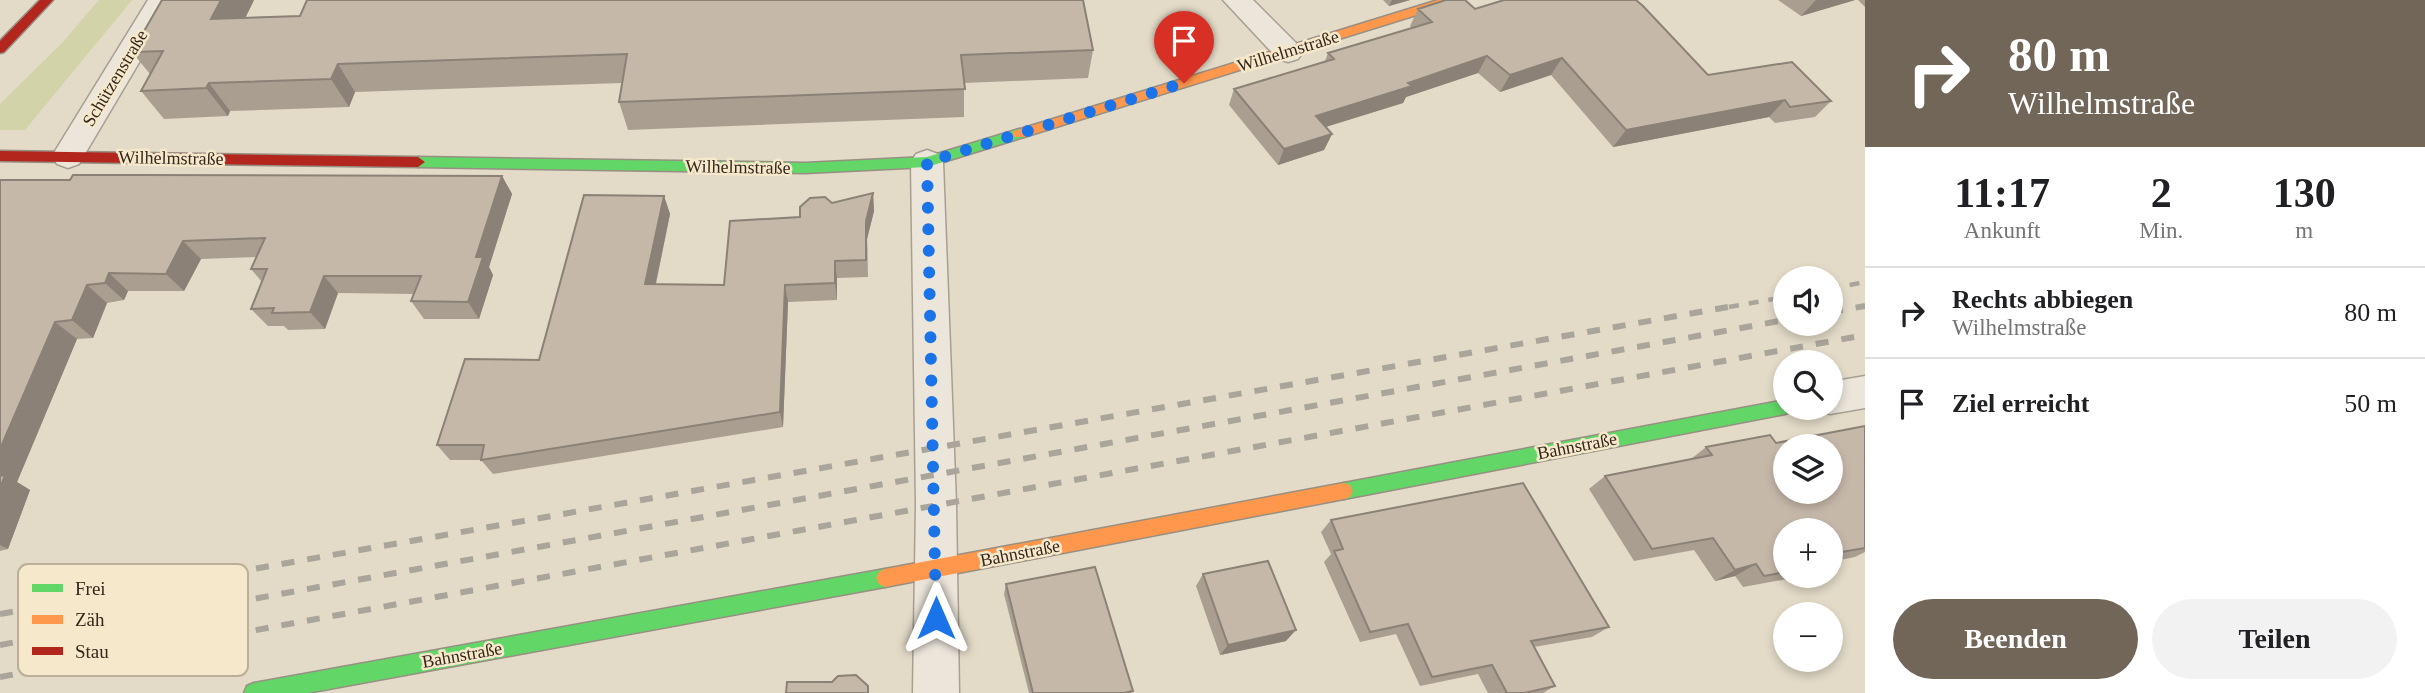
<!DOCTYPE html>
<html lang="de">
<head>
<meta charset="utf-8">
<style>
	:root { --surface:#fff; --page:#f2f2f2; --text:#202124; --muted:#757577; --line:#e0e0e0; --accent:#726658 }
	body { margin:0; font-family:"Times New Roman",serif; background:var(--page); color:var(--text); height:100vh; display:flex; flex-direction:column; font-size:26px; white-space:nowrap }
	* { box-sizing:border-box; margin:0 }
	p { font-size:23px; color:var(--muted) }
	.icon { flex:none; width:38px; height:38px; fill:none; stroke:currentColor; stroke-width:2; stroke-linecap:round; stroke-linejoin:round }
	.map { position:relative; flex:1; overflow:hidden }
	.sheet { display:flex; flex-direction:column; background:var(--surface); width:560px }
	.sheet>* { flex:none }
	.hud { background:#726658; color:#fff; overflow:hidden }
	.buttons { position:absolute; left:1773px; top:266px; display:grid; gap:14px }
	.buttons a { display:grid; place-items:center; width:70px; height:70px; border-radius:50%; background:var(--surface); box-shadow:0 4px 10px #0003; font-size:35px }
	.pin { position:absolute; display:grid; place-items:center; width:60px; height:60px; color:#fff; margin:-72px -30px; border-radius:50% 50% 50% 0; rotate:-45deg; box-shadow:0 0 7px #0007 }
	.pin .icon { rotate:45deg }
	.me { position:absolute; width:77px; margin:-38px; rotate:0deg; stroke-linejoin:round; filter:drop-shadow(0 0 5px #0008) }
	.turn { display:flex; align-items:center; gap:24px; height:147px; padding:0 28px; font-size:32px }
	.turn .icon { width:91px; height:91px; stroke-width:2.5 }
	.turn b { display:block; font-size:49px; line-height:60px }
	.eta { display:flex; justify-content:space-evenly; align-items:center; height:119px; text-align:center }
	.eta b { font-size:42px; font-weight:700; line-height:49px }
	.button { display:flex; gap:14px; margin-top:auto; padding:14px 28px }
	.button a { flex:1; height:80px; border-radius:42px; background:var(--accent); color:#fff; font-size:28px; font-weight:700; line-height:80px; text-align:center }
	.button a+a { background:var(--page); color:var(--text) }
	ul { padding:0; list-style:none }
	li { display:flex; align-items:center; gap:21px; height:91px; padding:0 28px; border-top:2px solid var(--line) }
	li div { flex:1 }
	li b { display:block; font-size:26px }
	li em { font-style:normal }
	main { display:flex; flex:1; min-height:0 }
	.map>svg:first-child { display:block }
	.green { fill:#d3d3a9 }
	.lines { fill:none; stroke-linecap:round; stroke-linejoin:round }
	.street-casing { stroke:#a79f92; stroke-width:3 }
	.fast-casing { stroke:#978f82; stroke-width:3 }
	.slow-casing { stroke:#978f82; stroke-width:3 }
	.jam-casing { stroke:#978f82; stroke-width:3 }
	.street { fill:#ebe5da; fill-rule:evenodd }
	.fast { fill:#63d668; fill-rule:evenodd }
	.slow { fill:#ff974d; fill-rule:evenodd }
	.jam { fill:#b3261e; fill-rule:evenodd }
	.rail-far1 { stroke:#a9a59b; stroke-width:4.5; stroke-dasharray:10 10; stroke-linecap:butt }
	.rail { stroke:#a9a59b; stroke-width:6; stroke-dasharray:13 13; stroke-linecap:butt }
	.wall { fill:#aa9e91 }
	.shaded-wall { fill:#8b8176 }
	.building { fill:#c6b8a9; stroke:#8b8176; stroke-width:2; fill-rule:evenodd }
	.route { stroke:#1a73e8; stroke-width:12; stroke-dasharray:0 21.6 }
	.labels { text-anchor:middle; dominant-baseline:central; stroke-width:5; stroke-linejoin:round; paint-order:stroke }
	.street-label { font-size:18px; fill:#35271b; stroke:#f6e9cb }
	.key { fill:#f6e9cb; stroke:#bcaf96; stroke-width:2 }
	.key-label { font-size:19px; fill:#35271b }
</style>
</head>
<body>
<main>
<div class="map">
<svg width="1865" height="693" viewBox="0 0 1865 693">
	<rect width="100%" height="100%" fill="#e3dbc8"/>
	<path class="green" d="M 99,0 L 132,0 L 25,130 L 0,130 L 0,104 L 62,43 Z"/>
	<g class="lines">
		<defs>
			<path id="street" d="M 148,0 L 176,0 L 79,164 L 68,168 L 57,164 L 52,156 Z
				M 1223,0 L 1253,0 L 1298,45 L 1303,52 L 1298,59 L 1288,62 L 1278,59 Z
				M 927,150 L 938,154 L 943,162 L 956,504 L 959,693 L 913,693 L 916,504 L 911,162 L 916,154 Z
				M 1865,376 L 1865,408 L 1830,414 L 1817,410 L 1830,408 L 1830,382 Z"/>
			<path id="fast" d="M 1019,129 L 1024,131 L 1026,134 L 1024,137 L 927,167 L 805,173 L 418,167 L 411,162 L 418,157 L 805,163 L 927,157 Z
				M 1785,400 L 1785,408 L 1793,408 L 1791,412 L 1785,414 L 1344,499 L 1338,497 L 1335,491 L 1338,485 L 1344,483 Z
				M 885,569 L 891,572 L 894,578 L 891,584 L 885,587 L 307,693 L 244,693 L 247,686 L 254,683 Z"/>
			<path id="slow" d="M 1438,0 L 1457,0 L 1455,3 L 1024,137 L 1014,137 L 1012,134 L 1014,131 Z
				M 1344,483 L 1350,485 L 1353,491 L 1350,497 L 1344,499 L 885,587 L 879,584 L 876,578 L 879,572 L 885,569 Z"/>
			<path id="jam" d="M 40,0 L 53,0 L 4,52 L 0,53 L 0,41 Z
				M 0,151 L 418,157 L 425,162 L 418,167 L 0,161 Z"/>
		</defs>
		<use href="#street" class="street-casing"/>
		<use href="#fast" class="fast-casing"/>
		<use href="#slow" class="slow-casing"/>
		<use href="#jam" class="jam-casing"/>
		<use href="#street" class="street"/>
		<use href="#fast" class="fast"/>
		<use href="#slow" class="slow"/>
		<use href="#jam" class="jam"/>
		<path class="rail-far1" d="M 1830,289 L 1865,282
			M 1729,307 L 1785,297
			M 1860,307 L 1865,306"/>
		<path class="rail" d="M 1830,312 L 1865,306
			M 0,614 L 1739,305
			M 0,645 L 1785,320
			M 0,677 L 1865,335"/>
	</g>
	<path class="wall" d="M 162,0 L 254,0 L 245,18 L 1093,50 L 1088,78 L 964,83 L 964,117 L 628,130 L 619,102 L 622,83 L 355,92 L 349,107 L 230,111 L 228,116 L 164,119 L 141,91 L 150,74 L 132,52 Z
		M 1383,0 L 1410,0 L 1389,6 Z
		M 1778,0 L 1855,0 L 1801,16 Z
		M 1858,0 L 1865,0 L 1865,7 Z
		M 1418,9 L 1475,9 L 1708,75 L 1831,101 L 1815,117 L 1775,123 L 1769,117 L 1613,147 L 1551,75 L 1500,92 L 1478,73 L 1406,97 L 1403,103 L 1326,127 L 1332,134 L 1324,150 L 1278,165 L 1229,105 L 1234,89 L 1325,61 L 1328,53 L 1412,28 L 1410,26 Z
		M 502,176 L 512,194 L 489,267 L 493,275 L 479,319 L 424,319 L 411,301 L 414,294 L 338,293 L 325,329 L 288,330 L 284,326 L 268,326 L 251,309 L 262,282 L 251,269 L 256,257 L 201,259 L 184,291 L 128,291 L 124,300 L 107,303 L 93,338 L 77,339 L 17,482 L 30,490 L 8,549 L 0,551 L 0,180 L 70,180 Z
		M 873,193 L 874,211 L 867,239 L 868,277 L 837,278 L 837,300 L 788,302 L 783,427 L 493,474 L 481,460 L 450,460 L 437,445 L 539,360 L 664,196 L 670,214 L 656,284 L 724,285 L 800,217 L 832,203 Z
		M 1865,426 L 1865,552 L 1855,557 L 1830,562 L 1830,530 L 1785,530 L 1785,576 L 1801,576 L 1798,577 L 1743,587 L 1735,576 L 1715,581 L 1694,550 L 1634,561 L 1589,489 L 1605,476 L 1691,459 L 1706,447 L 1776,443 Z
		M 1331,520 L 1609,627 L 1592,637 L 1534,647 L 1555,686 L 1543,693 L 1488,693 L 1478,674 L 1420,686 L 1396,634 L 1360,642 L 1324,562 L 1331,554 L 1321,532 Z
		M 1203,574 L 1286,641 L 1220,655 L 1196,586 Z
		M 1006,584 L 1132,693 L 1029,693 L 1004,594 Z"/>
	<path class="shaded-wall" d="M 221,0 L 254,0 L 231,47 L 211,19 Z
		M 1392,0 L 1410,0 L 1389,6 Z
		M 1816,0 L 1855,0 L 1801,16 Z
		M 1487,56 L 1478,73 L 1406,97 L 1403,103 L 1309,132 L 1316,116 Z
		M 1562,58 L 1551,75 L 1500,92 L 1510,75 Z
		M 338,64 L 355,92 L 349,107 L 331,79 Z
		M 209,83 L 230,111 L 228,116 L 206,88 Z
		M 1785,100 L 1769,117 L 1613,147 L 1626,130 Z
		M 1332,134 L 1324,150 L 1278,165 L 1284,149 Z
		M 502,176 L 512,194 L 489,267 L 493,275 L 479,319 L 468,302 L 476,257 Z
		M 873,193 L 874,211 L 867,239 L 868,277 L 866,221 Z
		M 664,196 L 670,214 L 652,301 L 645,284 Z
		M 183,241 L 201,259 L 184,291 L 166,274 Z
		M 835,261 L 837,278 L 837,300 L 835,283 Z
		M 109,273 L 128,291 L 124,300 L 105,283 Z
		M 324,276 L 338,293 L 325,329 L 310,312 Z
		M 87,285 L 107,303 L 93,338 L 72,320 Z
		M 785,285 L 788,302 L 783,427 L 780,412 Z
		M 55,322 L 77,339 L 17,482 L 30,490 L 8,549 L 0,545 L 0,449 Z
		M 1756,564 L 1735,576 L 1715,581 L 1735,570 Z
		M 1296,630 L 1286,641 L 1220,655 L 1228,645 Z"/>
	<path class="building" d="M 162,0 L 221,0 L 211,19 L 300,16 L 307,0 L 1083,0 L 1093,50 L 961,55 L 965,89 L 619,102 L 627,54 L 338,64 L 331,79 L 209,83 L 206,88 L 141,91 L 163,51 L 132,52 Z
		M 1446,0 L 1465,0 L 1475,9 L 1504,0 L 1636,0 L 1643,6 L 1708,75 L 1792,62 L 1831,101 L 1790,107 L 1785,100 L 1626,130 L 1562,58 L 1510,75 L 1487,56 L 1408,83 L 1412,86 L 1316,116 L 1332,134 L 1284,149 L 1234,89 L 1334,59 L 1328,53 L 1432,22 L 1418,9 Z
		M 73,175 L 131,175 L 502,176 L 476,257 L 483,257 L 468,302 L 411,301 L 421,276 L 324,276 L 310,312 L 272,313 L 274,308 L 251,309 L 267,269 L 251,269 L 265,238 L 183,241 L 166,274 L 109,273 L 105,283 L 87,285 L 72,320 L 55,322 L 0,449 L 0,180 L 70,180 Z
		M 873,193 L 866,221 L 866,260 L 835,261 L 835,283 L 785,285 L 780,412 L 481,460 L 484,445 L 437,445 L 465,359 L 539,360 L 584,195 L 664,196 L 645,284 L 724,285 L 730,221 L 800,217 L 800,207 L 810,198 L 825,197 L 832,203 Z
		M 1865,426 L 1865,548 L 1830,554 L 1830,530 L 1785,530 L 1785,572 L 1764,576 L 1756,564 L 1735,570 L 1713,538 L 1652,549 L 1605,476 L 1712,455 L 1706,447 L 1770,435 L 1776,443 ZM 1785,446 L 1830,446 L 1830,492 L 1785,492 Z
		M 5,475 L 0,488 L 0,476 Z
		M 1523,483 L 1609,627 L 1531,641 L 1555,686 L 1524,693 L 1507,693 L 1492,665 L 1432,677 L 1408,624 L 1370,632 L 1334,551 L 1343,549 L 1331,520 Z
		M 1268,561 L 1296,630 L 1228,645 L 1203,574 Z
		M 1095,567 L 1133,691 L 1124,693 L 1033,693 L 1006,584 Z
		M 856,675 L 868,686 L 868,693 L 786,693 L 787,682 L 832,682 L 838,676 Z"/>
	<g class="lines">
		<path class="route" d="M 936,618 L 927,162 L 1184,83"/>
	</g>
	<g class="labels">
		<g class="street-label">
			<text transform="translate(1288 51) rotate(-17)">Wilhelmstraße</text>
			<text transform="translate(115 78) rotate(-59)">Schützenstraße</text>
			<text transform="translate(171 158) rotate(1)">Wilhelmstraße</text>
			<text transform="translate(738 167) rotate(1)">Wilhelmstraße</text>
			<text transform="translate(1577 446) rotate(-11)">Bahnstraße</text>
			<text transform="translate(1020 553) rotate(-11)">Bahnstraße</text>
			<text transform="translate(462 655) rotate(-10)">Bahnstraße</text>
		</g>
	</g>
	<rect x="18" y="564" width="230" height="112" rx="10" class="key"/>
	<rect x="32" y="584" width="31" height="8" fill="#63d668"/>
	<rect x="32" y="615" width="31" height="9" fill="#ff974d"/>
	<rect x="32" y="647" width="31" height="8" fill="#b3261e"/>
	<g class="key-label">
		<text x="75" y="595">Frei</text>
		<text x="75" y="626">Zäh</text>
		<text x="75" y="658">Stau</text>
	</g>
</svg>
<div class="buttons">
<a><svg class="icon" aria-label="sound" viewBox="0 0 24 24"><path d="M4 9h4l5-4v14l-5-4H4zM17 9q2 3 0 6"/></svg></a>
<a><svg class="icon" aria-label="search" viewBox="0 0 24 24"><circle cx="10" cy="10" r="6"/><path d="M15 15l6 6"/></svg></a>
<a><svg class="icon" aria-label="layers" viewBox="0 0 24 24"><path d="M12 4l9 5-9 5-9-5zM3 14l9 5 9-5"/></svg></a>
<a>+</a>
<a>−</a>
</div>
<div class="pin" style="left:1184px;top:83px;background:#d93025"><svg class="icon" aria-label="arrive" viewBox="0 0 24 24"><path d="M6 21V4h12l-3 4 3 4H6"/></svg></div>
<svg class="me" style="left:936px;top:618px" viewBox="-20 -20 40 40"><path d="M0-17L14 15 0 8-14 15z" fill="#1a73e8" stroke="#fff" stroke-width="4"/></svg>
</div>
<section class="sheet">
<div class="hud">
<div class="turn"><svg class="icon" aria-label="right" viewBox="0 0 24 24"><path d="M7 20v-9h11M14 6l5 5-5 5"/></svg><div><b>80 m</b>Wilhelmstraße</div></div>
</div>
<div class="eta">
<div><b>11:17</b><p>Ankunft</p></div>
<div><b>2</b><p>Min.</p></div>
<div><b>130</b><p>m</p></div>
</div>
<ul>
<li><svg class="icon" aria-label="right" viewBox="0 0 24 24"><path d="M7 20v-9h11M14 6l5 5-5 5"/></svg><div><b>Rechts abbiegen</b><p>Wilhelmstraße</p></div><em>80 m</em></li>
<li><svg class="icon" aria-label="arrive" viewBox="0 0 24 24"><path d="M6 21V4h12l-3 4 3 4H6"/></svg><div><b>Ziel erreicht</b></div><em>50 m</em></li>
</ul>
<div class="button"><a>Beenden</a><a>Teilen</a></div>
</section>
</main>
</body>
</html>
